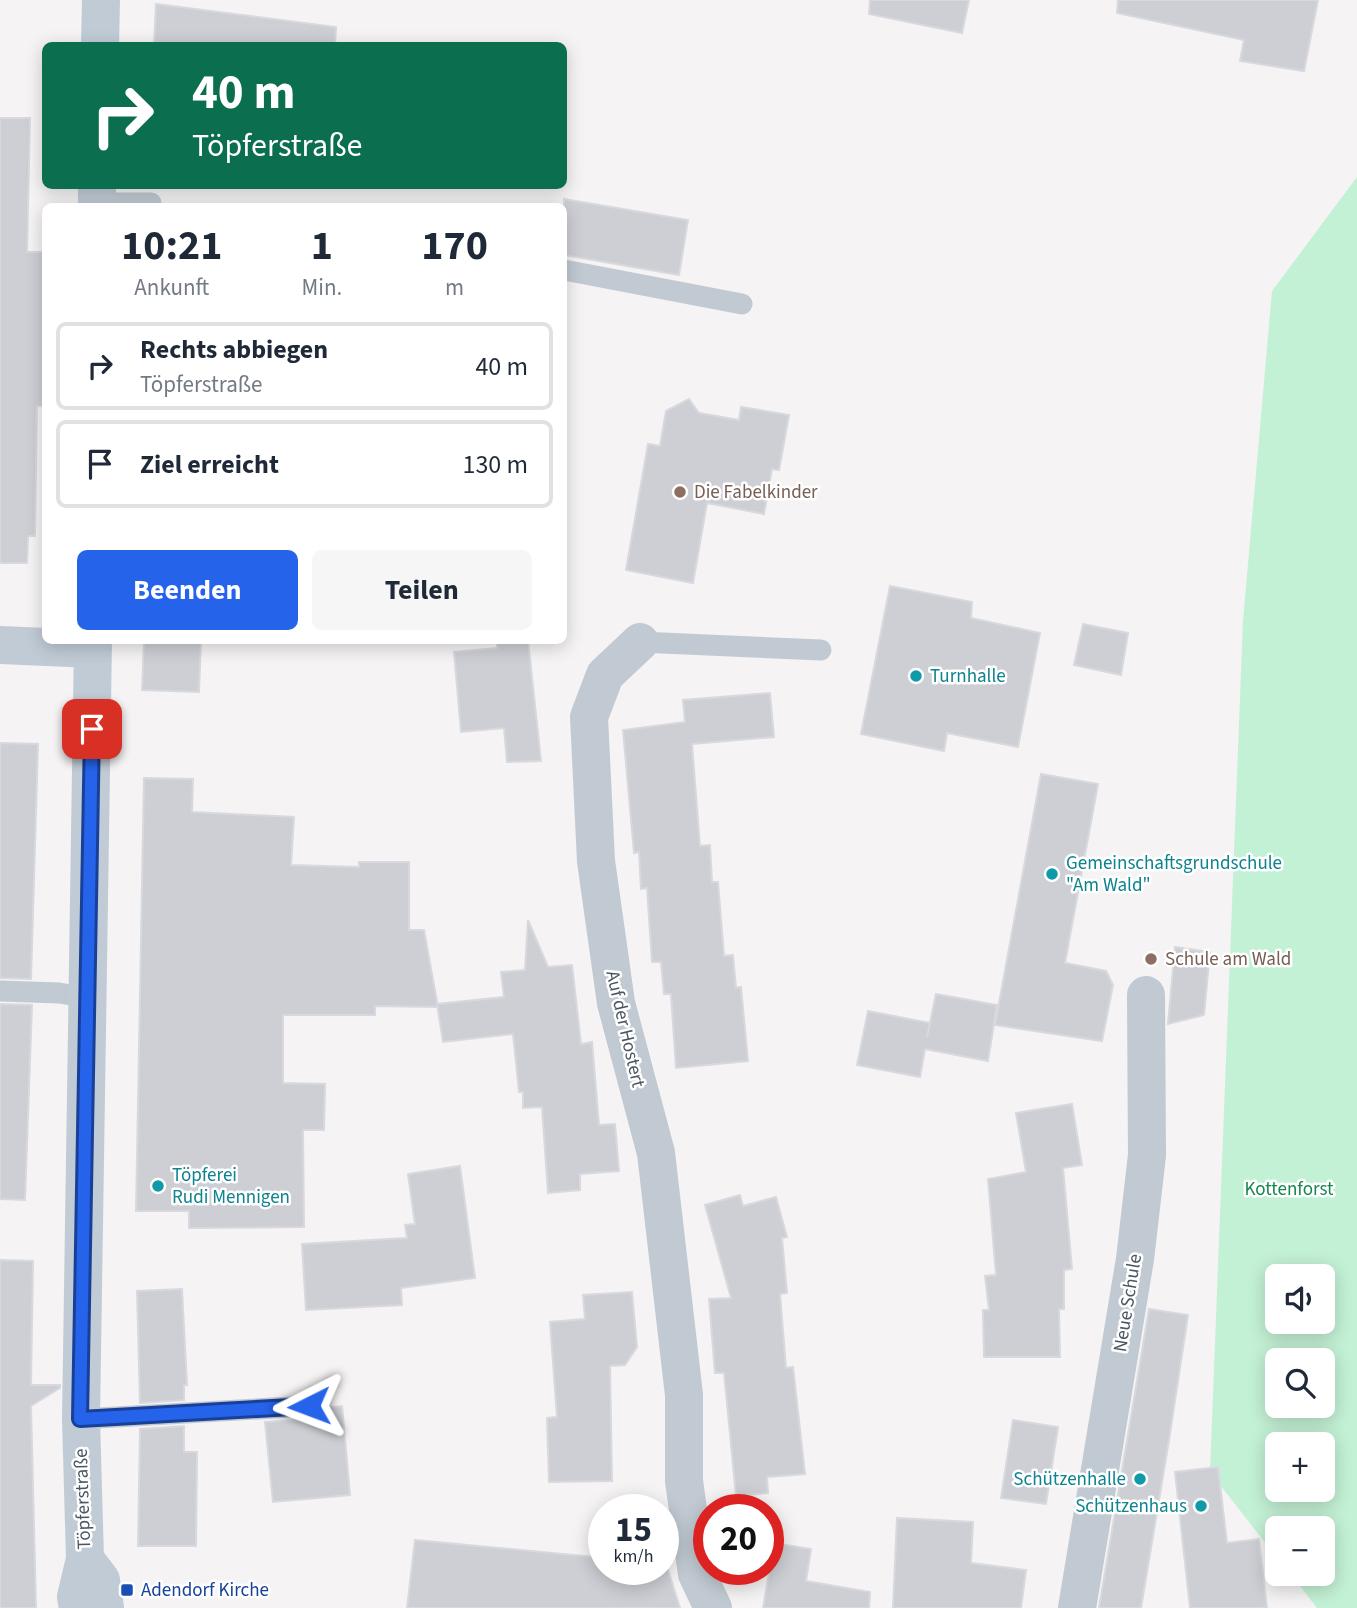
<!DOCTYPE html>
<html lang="de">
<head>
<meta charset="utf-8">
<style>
	:root { --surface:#fff; --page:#f6f6f7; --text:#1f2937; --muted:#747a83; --line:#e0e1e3; --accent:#2563eb }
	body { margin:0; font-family:"Source Sans 3",sans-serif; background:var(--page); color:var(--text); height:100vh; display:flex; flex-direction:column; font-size:26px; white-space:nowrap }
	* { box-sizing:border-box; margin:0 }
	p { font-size:23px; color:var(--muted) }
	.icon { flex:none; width:38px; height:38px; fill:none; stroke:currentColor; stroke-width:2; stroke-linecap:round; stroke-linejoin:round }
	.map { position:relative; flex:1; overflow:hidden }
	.panel { position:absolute; left:42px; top:203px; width:525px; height:441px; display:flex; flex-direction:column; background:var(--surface); border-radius:10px; box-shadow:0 4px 18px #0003 }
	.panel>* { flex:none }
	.banner { position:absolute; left:42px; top:42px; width:525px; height:147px; border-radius:10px; box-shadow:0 4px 18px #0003; background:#0b6e4f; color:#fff; overflow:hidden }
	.buttons { position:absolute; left:1265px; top:1264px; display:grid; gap:14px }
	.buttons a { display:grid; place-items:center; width:70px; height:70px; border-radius:10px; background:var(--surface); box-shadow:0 4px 18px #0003; font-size:35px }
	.speed { position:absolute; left:588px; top:1494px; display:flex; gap:14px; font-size:35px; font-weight:700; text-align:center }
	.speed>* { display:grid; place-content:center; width:91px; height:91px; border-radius:50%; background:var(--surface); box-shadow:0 4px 18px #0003; line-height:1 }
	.speed small { font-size:18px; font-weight:400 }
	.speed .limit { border:10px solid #d22; background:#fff; color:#111 }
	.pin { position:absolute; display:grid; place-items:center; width:60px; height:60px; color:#fff; margin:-30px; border-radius:14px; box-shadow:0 4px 10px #0006 }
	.me { position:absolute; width:77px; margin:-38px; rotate:267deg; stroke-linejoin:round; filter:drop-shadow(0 0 5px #0008) }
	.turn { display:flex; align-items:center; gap:24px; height:147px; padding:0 35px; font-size:32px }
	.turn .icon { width:91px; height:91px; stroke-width:2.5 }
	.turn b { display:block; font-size:49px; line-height:60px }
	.eta { display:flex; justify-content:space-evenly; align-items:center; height:119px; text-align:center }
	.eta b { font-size:42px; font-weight:700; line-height:49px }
	.button { display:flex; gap:14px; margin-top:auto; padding:14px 35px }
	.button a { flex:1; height:80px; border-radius:10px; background:var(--accent); color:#fff; font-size:28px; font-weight:700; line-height:80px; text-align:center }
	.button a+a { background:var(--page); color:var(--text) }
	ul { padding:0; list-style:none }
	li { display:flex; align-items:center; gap:21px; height:88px; margin:0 14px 10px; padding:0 21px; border:4px solid var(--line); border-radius:10px }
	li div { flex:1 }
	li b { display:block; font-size:26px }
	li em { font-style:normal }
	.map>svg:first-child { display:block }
	.green { fill:#c3f1d5; fill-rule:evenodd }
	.building { fill:#cdcfd5; stroke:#d7d9de; stroke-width:2 }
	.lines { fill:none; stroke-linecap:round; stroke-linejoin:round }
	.lane { stroke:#c1cad2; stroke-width:21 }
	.street { stroke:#c1cad2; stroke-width:38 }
	.secondary { stroke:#c1cbd6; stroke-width:38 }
	.route-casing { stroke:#184099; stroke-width:18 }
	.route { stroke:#2563eb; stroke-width:12 }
	.education-dot { fill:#8d6e63; stroke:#fff; stroke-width:2.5 }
	.culture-dot { fill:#0f9aa8; stroke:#fff; stroke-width:2.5 }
	.transit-dot { fill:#1a4fb4; stroke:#fff; stroke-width:2.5 }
	.labels { text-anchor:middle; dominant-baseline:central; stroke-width:5; stroke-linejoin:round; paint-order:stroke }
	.education-label { font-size:19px; fill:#785e54; stroke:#fff; text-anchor:start }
	.culture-label { font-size:19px; fill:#0d838f; stroke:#fff; text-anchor:start }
	.street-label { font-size:19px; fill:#4a5661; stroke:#fff }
	.park-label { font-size:19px; fill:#17864f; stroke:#fff }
	.transit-label { font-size:19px; fill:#164399; stroke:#fff; text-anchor:start }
</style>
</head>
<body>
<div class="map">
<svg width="1357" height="1608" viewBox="0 0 1357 1608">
	<rect width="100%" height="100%" fill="#f5f3f3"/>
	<path class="green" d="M 1357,177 L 1357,1608 L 1317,1608 L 1290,1573 L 1323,1573 L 1323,1528 L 1278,1528 L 1277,1558 L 1210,1472 L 1243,621 L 1272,291 ZM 1278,1276 L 1323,1276 L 1323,1321 L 1278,1321 ZM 1278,1360 L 1323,1360 L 1323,1405 L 1278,1405 ZM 1278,1444 L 1323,1444 L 1323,1489 L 1278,1489 Z"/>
	<path class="building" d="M 870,0 L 969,0 L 962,33 L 869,14 Z
		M 1118,0 L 1318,0 L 1304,71 L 1240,61 L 1244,40 L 1117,13 Z
		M 156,4 L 336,27 L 335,46 L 154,46 Z
		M 0,118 L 30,118 L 27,252 L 44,252 L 43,406 L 37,406 L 35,536 L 28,536 L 27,563 L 0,563 Z
		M 564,199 L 688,220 L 679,275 L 564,255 Z
		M 689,399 L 699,413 L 739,420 L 741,407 L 789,415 L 779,470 L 772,469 L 764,514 L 707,503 L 693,583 L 626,570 L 648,444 L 660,446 L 666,411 Z
		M 890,586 L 972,602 L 971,618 L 1040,633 L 1018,747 L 947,733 L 944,751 L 861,734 Z
		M 1083,624 L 1128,633 L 1121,675 L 1074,665 Z
		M 144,640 L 201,640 L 199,692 L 142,690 Z
		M 497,640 L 528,640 L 541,761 L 507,762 L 504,728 L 461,732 L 454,652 L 497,648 Z
		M 770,693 L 774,737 L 692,744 L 700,846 L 710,845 L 712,882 L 718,882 L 724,956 L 733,955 L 736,988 L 741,987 L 748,1061 L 676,1068 L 671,994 L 664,994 L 661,962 L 652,962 L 647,888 L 641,889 L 639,852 L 634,853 L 623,730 L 685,722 L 683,700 Z
		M 0,743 L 38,744 L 31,979 L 0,978 Z
		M 1041,774 L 1098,784 L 1065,963 L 1106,971 L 1113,985 L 1102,1041 L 995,1025 Z
		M 144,778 L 193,779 L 192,812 L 294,817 L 291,865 L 359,867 L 359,862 L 409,862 L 409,930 L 424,930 L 438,1007 L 375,1006 L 375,1015 L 283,1015 L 283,1083 L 325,1084 L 324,1130 L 303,1130 L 304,1227 L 189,1228 L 189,1211 L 136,1211 Z
		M 528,920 L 548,967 L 572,965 L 581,1044 L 592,1042 L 599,1125 L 615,1124 L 619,1171 L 580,1174 L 580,1190 L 548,1193 L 542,1107 L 523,1108 L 523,1092 L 519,1092 L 513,1034 L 443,1042 L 437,1004 L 504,997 L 501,972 L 525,970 Z
		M 1175,947 L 1210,952 L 1204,1015 L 1168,1024 Z
		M 936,994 L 997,1005 L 988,1061 L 925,1049 L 920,1077 L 857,1065 L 868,1011 L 930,1023 L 927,1037 Z
		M 0,1004 L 32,1005 L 25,1200 L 0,1199 Z
		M 1072,1104 L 1082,1165 L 1063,1168 L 1072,1269 L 1064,1270 L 1064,1309 L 1059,1309 L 1060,1357 L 984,1357 L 983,1310 L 989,1310 L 985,1276 L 996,1275 L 988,1179 L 1026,1172 L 1016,1113 Z
		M 460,1166 L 475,1278 L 401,1288 L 402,1305 L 306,1310 L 302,1244 L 407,1238 L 405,1225 L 415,1224 L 408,1174 Z
		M 740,1195 L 743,1206 L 776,1197 L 787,1237 L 782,1238 L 787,1293 L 780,1294 L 786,1368 L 793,1367 L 805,1474 L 767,1477 L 768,1493 L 736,1496 L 724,1373 L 715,1373 L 709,1299 L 731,1298 L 705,1205 Z
		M 0,1260 L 33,1261 L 31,1385 L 60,1385 L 60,1388 L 31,1406 L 36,1608 L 0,1608 Z
		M 182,1289 L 187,1385 L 184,1385 L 184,1400 L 140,1403 L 137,1291 Z
		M 632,1292 L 637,1347 L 625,1365 L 610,1366 L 612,1481 L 549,1482 L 547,1418 L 557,1417 L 550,1322 L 585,1319 L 583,1295 Z
		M 1149,1309 L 1188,1315 L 1169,1440 L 1141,1608 L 1099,1608 Z
		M 342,1406 L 350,1495 L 273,1502 L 265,1422 L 310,1419 L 317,1417 L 322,1408 Z
		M 1013,1420 L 1058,1427 L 1046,1504 L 1001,1498 Z
		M 184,1426 L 184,1452 L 197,1452 L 196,1546 L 138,1546 L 140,1429 Z
		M 1218,1467 L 1227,1543 L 1259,1539 L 1267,1608 L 1190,1608 L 1175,1472 Z
		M 897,1518 L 973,1522 L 971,1563 L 1026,1570 L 1021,1608 L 893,1608 Z
		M 415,1540 L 604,1558 L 604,1570 L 668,1570 L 680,1608 L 407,1608 Z
		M 774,1543 L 811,1549 L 806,1581 L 870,1592 L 869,1608 L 763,1608 Z"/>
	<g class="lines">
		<path class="lane" d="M 97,203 L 151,203
			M 564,270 L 742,304
			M 640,642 L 821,650
			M 0,991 L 59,993 L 89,998
			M 81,1419 L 309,1406"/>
		<path class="street" d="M 640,642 L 605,675 L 589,717 L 596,861 L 616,1003 L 656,1153 L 684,1395 L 684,1481 L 697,1574 L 713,1608
			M 1077,1608 L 1135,1259 L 1147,1155 L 1146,995"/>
		<path class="secondary" d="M 100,46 L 101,0
			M 97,206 L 97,186
			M 0,645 L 93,649
			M 85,1559 L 101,1580 L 105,1608
			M 78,1608 L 76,1597 L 85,1559 L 81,1419 L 93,640"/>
	</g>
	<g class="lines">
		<defs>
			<path id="route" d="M 92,729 L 80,1419 L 309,1406"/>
		</defs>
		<use href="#route" class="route-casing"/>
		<use href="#route" class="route"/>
	</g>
	<g class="education-dot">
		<circle cx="680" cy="492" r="7"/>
		<circle cx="1151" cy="959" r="7"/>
	</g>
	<g class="culture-dot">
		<circle cx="916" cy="676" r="7"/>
		<circle cx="1052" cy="874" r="7"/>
		<circle cx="158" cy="1186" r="7"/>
		<circle cx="1140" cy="1479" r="7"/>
		<circle cx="1201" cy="1506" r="7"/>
	</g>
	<rect class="transit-dot" x="120" y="1583" width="14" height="14" rx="3.5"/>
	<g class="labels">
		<g class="education-label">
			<text x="694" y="492">Die Fabelkinder</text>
			<text x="1165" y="959">Schule am Wald</text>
		</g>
		<g class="culture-label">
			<text x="930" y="676">Turnhalle</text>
			<text x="1066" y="863">Gemeinschaftsgrundschule<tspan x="1066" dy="22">"Am Wald"</tspan></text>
			<text x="172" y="1175">Töpferei<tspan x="172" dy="22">Rudi Mennigen</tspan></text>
			<text x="1126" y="1479" text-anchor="end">Schützenhalle</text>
			<text x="1187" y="1506" text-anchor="end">Schützenhaus</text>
		</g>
		<g class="street-label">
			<text transform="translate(625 1029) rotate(77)">Auf der Hostert</text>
			<text transform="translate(1128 1303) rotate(-81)">Neue Schule</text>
			<text transform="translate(83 1499) rotate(-92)">Töpferstraße</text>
		</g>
		<g class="park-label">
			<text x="1289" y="1189">Kottenforst</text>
		</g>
		<g class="transit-label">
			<text x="141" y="1590">Adendorf Kirche</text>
		</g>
	</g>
</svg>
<div class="buttons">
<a><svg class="icon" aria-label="sound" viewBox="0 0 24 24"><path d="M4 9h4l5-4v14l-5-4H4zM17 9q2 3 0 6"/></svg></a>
<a><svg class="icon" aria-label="search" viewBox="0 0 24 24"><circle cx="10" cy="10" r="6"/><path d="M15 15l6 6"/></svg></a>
<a>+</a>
<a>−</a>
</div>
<div class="speed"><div>15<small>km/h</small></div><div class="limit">20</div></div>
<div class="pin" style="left:92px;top:729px;background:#d93025"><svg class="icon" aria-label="arrive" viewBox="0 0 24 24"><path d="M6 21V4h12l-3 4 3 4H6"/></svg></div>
<svg class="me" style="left:309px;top:1406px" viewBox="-20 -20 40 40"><path d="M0-17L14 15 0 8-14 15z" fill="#2563eb" stroke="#fff" stroke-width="4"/></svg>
<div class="banner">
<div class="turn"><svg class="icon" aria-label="right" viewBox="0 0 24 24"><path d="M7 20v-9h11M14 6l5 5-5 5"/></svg><div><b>40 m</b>Töpferstraße</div></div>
</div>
<section class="panel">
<div class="eta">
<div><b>10:21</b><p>Ankunft</p></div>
<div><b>1</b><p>Min.</p></div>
<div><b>170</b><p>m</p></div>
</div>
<ul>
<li><svg class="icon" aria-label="right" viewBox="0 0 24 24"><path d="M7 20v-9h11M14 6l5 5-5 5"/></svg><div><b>Rechts abbiegen</b><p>Töpferstraße</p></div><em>40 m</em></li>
<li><svg class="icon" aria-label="arrive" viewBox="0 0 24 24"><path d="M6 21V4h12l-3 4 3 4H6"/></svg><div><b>Ziel erreicht</b></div><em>130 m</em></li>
</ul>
<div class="button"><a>Beenden</a><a>Teilen</a></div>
</section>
</div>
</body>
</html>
